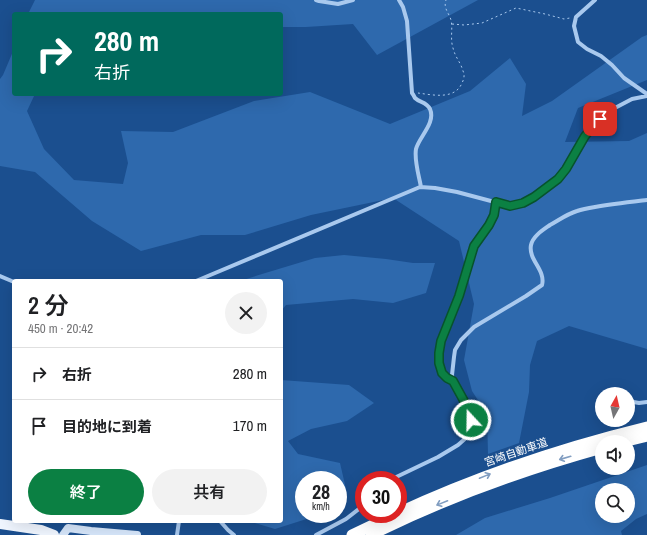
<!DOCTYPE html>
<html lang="ja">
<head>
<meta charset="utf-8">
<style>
	:root { --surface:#fff; --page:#f2f2f2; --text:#202124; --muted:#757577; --line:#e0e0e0; --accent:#0b8043 }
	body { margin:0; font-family:"Archivo Narrow","Noto Sans JP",sans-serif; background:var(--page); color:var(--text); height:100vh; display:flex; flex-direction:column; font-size:15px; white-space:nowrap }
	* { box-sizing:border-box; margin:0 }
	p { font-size:13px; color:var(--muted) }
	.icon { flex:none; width:22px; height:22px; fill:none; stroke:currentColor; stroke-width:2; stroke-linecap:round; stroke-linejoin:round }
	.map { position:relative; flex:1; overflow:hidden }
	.panel { position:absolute; left:12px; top:279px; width:271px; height:244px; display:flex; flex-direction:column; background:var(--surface); border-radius:4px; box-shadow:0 4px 16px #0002 }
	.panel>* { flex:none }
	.hud { position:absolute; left:12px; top:12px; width:271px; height:84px; border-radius:4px; box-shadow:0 4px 16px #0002; background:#00695c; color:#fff; overflow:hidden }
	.needle { width:26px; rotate:8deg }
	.fabs { position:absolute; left:595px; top:387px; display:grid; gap:8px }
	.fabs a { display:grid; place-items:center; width:40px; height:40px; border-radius:50%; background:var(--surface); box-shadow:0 4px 16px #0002; font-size:20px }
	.speed { position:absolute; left:295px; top:471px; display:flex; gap:8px; font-size:20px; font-weight:700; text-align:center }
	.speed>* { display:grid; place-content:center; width:52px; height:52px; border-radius:50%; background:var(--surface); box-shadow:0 4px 16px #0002; line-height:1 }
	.speed small { font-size:10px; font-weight:400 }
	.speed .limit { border:6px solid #d22; background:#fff; color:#111 }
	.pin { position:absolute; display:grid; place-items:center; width:34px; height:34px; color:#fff; margin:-17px; border-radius:8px; box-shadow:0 2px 6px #0006 }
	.me { position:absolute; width:44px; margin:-22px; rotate:339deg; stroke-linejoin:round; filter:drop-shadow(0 0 3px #0008) }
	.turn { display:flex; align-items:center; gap:14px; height:84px; padding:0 16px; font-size:18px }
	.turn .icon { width:52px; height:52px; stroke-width:2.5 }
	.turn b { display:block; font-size:28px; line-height:34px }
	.round { display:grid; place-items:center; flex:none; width:42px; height:42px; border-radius:21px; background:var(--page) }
	.headline { display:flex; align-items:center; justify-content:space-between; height:68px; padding:0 16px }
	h1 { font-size:24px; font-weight:600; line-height:30px }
	.action { display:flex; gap:8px; margin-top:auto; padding:8px 16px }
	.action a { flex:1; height:46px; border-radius:24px; background:var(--accent); color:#fff; font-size:16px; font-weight:600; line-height:46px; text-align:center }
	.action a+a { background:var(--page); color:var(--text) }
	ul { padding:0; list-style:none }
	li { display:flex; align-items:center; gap:12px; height:52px; padding:0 16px; border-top:1px solid var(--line) }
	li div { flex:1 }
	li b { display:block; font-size:15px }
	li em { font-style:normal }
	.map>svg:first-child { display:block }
	.green { fill:#2e69ad; fill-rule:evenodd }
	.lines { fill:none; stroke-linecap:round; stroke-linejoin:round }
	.path { stroke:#a9c9ee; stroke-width:1; stroke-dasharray:2 3; stroke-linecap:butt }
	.street { stroke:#a9c9ee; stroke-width:4 }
	.secondary { stroke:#d6e6fa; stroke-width:8 }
	.primary { stroke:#f0f6ff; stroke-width:10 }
	.highway { stroke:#fff; stroke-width:11 }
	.oneway { stroke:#829ec1 }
	.route-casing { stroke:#07532c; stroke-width:10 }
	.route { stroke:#0b8043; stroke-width:7 }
	.labels { text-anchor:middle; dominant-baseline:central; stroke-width:3; stroke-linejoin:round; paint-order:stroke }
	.street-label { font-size:11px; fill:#fff; stroke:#1b4f8f }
</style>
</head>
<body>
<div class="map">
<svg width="647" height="535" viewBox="0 0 647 535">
	<rect width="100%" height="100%" fill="#1b4f8f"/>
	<path class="green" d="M 35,0 L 478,0 L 377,55 L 353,24 L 306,27 L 281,27 L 281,14 L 28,14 Z
		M 647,35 L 647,80 L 578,108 L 565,142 L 629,141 L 647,133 L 647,349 L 569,326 L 537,341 L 530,365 L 529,392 L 519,443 L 488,454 L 487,414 L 472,391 L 464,360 L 474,304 L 459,241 L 393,198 L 311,215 L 245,235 L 201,235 L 141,251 L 92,221 L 35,172 L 0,166 L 0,79 L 3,75 L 14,49 L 14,94 L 35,94 L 27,111 L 44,149 L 74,180 L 123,184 L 128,163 L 121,131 L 173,132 L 254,101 L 310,92 L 390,124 L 470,91 L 510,58 L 526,84 L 522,116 L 552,101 L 642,37 Z
		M 344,255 L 386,259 L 413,263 L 435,263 L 426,293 L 393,303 L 353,299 L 286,305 L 281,311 L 281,281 L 240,281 L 262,274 L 315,258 Z
		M 281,380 L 349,385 L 374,403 L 347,421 L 311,429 L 288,441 L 298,454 L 340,463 L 346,489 L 338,496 L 338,480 L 304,480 L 304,514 L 318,514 L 316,516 L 275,529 L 248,521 L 281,521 Z
		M 647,465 L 647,514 L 636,519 L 621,531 L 622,535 L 456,535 L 485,518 L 550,498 ZM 602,490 L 628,490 L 628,516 L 602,516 Z"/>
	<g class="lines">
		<path class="path" d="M 452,24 L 464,25 L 482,23 L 516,8 L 545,14 L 564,19 L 570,18
			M 418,93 C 433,95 455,100 462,83 C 464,79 465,75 463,71 C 461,63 455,57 453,48 C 450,39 453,29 451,20 C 449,13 443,8 446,0"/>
		<path class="street" d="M 316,0 L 319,1 L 338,4 L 353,0
			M 399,0 L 403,7 L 407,21 L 412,93 C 413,94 414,96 415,98 C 420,103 426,101 430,109 C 436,123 419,137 416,149 C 414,160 419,176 421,187
			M 595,0 L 576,17 L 574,26 L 578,42 L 587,49 L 601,56 L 612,65 L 624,78 L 647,94
			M 0,276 L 14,282
			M 196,281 L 420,187 L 435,188 L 457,192 L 510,206 L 523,203 L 534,197 L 558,179 L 566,169 L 585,136 L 600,119 L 613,109 L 632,99 L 647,96
			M 453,381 C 421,364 451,319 459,295 C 463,284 466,272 469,260 C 470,255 471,250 474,245 C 484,228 493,225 496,202
			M 605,394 L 606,394
			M 628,401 L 639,403 L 647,402
			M 390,480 L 438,457 L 458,445 L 467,437 L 471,427 L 471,416 L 464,401 L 456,387 L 453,381 L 452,375 L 454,357 L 455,350 L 461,340 L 474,327 L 526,296 L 542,285 C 546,270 528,260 531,245 C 533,236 543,230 550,225 C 559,220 567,214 577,211 C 583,209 589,208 595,207 C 612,204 630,202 647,200
			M 373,514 L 377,523
			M 220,521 L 228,530 L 234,535
			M 177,535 L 179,521
			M 316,535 L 346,519 L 364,505"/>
		<path class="secondary" d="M 63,535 L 68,528 L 91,531 L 137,535"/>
		<path class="primary" d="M 0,524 L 41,530 L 54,535"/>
		<path class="highway" d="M 623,442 L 647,436
			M 398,513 C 478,476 561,448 647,427
			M 352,535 L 396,514
			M 371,535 C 445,498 523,470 602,448"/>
	</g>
	<defs><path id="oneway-shaft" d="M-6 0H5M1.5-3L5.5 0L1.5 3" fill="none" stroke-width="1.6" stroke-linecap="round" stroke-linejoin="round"/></defs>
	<g class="oneway">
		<use href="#oneway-shaft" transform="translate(565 458) rotate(164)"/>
		<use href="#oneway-shaft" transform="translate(485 476) rotate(-22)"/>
		<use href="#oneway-shaft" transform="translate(442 503) rotate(158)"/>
	</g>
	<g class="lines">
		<defs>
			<path id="route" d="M 471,420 L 469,412 L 464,401 L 453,381 L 447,378 L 442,373 L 439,363 L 439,353 L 441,341 L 459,296 L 474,246 L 489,225 L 494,215 L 496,202 L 510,206 L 523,203 L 534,197 L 558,179 L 566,169 L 585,136 L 600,119"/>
		</defs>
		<use href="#route" class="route-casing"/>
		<use href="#route" class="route"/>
	</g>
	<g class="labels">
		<g class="street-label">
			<text transform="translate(516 452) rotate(-19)">宮崎自動車道</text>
		</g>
	</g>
</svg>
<div class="fabs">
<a><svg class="needle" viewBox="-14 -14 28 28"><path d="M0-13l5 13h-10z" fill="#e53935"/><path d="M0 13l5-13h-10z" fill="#757577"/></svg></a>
<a><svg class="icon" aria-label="sound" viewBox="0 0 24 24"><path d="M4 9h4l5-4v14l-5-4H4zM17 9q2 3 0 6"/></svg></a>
<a><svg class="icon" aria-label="search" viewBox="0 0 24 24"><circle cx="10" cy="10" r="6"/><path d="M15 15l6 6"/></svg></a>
</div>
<div class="speed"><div>28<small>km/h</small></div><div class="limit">30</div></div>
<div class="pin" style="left:600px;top:119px;background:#d93025"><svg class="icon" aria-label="arrive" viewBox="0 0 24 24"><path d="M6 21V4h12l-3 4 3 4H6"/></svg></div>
<svg class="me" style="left:471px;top:420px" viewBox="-20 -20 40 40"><circle r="17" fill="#0b8043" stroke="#fff" stroke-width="3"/><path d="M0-11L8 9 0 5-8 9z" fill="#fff"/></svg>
<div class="hud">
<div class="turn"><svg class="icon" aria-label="right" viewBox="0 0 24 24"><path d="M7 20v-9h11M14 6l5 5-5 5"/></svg><div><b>280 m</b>右折</div></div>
</div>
<section class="panel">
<div class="headline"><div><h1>2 分</h1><p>450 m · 20:42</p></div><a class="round"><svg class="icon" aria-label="close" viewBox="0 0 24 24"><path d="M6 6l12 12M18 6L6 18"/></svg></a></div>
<ul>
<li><svg class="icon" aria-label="right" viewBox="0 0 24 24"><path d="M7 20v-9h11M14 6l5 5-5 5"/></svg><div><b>右折</b></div><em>280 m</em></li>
<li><svg class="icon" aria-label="arrive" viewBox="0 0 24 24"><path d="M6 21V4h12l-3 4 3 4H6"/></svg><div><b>目的地に到着</b></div><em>170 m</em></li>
</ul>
<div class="action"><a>終了</a><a>共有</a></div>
</section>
</div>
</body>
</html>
